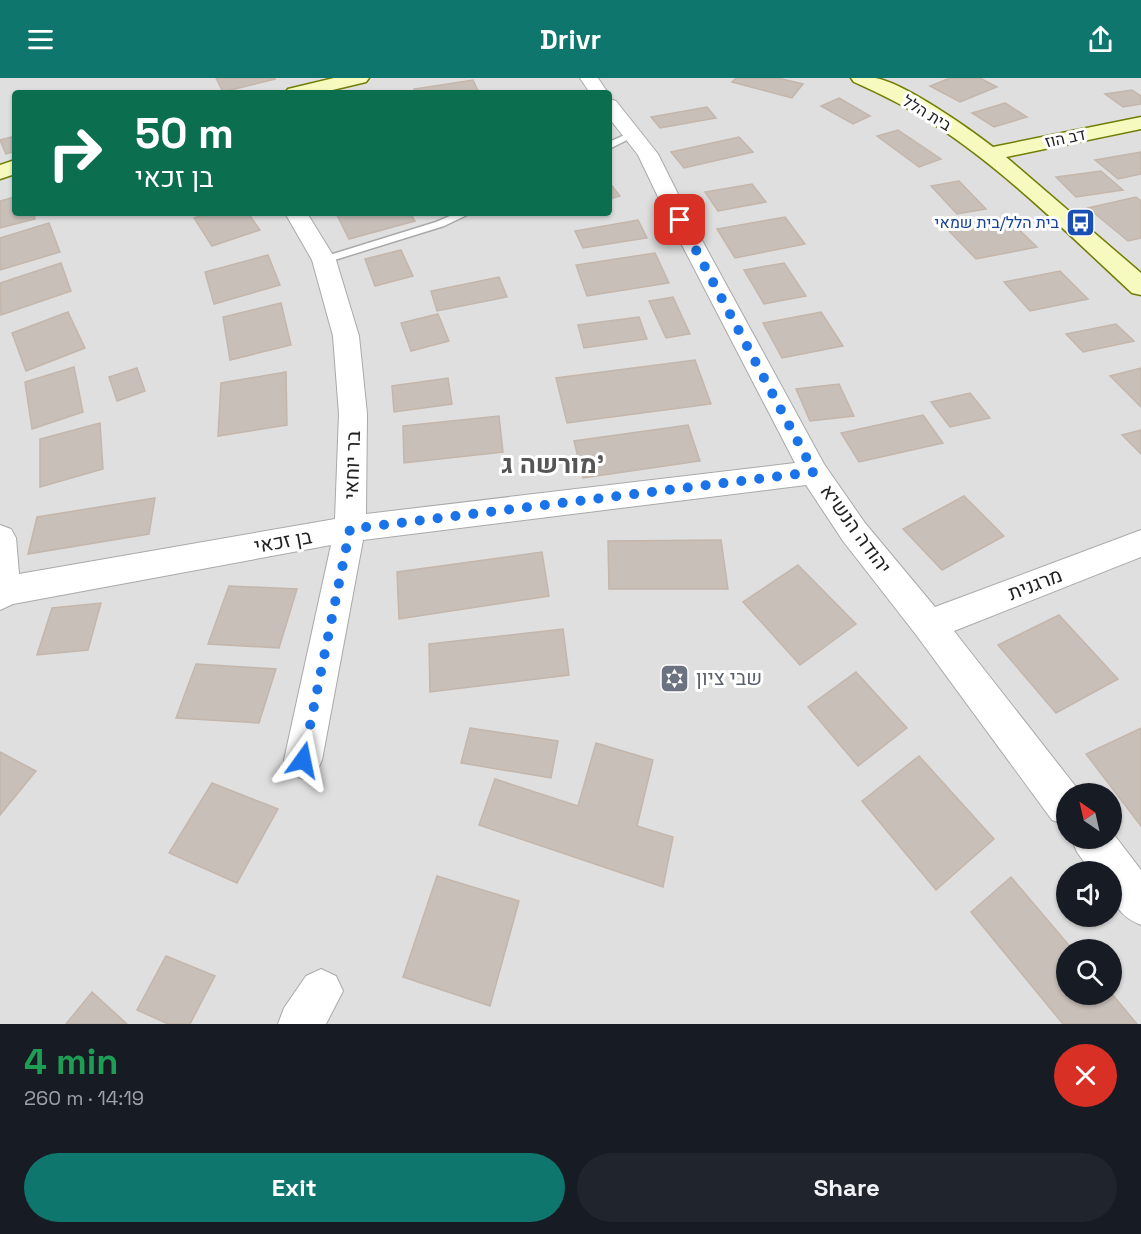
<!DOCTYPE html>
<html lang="en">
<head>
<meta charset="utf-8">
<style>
	:root { --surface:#171b24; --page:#20242c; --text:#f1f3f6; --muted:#9ea1a6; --accent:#0f766e }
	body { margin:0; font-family:"Space Grotesk",Heebo,sans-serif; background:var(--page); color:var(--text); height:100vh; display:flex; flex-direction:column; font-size:22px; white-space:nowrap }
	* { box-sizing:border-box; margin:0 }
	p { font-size:20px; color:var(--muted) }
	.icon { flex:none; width:33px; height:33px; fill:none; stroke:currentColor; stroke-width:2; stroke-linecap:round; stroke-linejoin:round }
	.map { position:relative; height:946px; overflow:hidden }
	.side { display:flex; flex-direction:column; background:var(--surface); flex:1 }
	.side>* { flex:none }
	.banner { position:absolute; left:12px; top:12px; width:600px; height:126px; border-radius:6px; box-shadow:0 2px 4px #0004; background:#0b6e4f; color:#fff; overflow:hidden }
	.needle { width:39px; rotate:326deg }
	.controls { position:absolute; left:1056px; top:705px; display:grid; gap:12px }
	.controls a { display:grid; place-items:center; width:66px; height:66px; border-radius:50%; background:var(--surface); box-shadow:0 2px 4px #0004; font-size:30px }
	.pin { position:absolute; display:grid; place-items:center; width:51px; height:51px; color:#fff; margin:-26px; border-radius:12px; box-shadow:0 3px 9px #0006 }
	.me { position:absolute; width:66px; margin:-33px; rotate:12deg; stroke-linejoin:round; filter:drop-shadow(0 0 4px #0008) }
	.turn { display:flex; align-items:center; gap:21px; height:126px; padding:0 24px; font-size:27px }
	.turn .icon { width:78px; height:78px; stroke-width:2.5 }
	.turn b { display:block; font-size:42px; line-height:51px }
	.round { display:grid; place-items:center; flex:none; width:63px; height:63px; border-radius:32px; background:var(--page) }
	.overview { display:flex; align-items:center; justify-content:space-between; height:102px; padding:0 24px }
	h1 { font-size:36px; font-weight:700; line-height:45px; color:#1e9e55 }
	.button { display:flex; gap:12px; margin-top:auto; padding:12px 24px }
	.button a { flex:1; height:69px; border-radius:36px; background:var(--accent); color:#fff; font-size:24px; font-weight:700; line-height:69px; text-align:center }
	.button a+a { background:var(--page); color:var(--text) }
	header { display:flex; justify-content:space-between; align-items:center; height:78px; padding:0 24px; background:var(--accent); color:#fff; font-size:27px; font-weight:700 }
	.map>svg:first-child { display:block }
	.residential { fill:#e0dfdf; fill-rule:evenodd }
	.building { fill:#c7bfb8; stroke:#c4b6ab; stroke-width:1.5 }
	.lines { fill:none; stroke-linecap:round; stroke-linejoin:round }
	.lane-casing { stroke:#a9a9a9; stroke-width:3 }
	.street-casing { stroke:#a9a9a9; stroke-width:2 }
	.secondary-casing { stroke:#707d05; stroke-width:3 }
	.lane { fill:#fff; fill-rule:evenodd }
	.street { fill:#fff; fill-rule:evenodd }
	.secondary { fill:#f7fabf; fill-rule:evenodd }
	.route { stroke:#1a73e8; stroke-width:10; stroke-dasharray:0 18 }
	.labels { text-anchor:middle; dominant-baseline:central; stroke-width:6; stroke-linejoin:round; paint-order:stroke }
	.far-street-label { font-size:16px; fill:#222; stroke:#fff }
	.far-transit-label { font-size:16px; fill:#164399; stroke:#fff; text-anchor:end }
	.street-label { font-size:20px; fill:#222; stroke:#fff }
	.worship-label { font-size:20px; fill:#5b616d; stroke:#fff; text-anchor:start }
	.district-label { font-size:26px; font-weight:bold; fill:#555; stroke:#fff }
</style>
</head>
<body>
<header><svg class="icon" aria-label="menu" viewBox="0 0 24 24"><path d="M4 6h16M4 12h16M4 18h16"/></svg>Drivr<svg class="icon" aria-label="share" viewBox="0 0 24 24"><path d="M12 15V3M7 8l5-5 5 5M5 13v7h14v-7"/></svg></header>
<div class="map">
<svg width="1141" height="946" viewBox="0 0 1141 946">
	<rect width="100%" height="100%" fill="#f2efe9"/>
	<path class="residential" d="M 0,0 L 1141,0 L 1141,946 L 0,946 ZM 15,15 L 609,15 L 609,135 L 15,135 ZM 1066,716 L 1112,716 L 1112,760 L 1066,760 ZM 1066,794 L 1112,794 L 1112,838 L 1066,838 ZM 1066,872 L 1112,872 L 1112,916 L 1066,916 Z"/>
	<path class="building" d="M 216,0 L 274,0 L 275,1 L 223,14 Z
		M 736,0 L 778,0 L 803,6 L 792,20 L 732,4 Z
		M 950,0 L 980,0 L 997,9 L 960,24 L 930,8 Z
		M 473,2 L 479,15 L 415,15 L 414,11 Z
		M 1132,12 L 1141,18 L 1141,26 L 1123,29 L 1105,16 Z
		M 839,20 L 870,38 L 853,46 L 821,28 Z
		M 1005,25 L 1027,39 L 994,49 L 972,35 Z
		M 707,29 L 716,40 L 660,50 L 651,39 Z
		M 898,52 L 941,81 L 919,89 L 877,58 Z
		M 15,58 L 15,73 L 6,76 L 0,62 Z
		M 739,59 L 753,74 L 684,90 L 671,74 Z
		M 1141,74 L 1141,96 L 1118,101 L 1095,82 Z
		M 1101,93 L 1123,112 L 1076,119 L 1056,99 Z
		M 959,103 L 986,131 L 957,136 L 931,108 Z
		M 609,104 L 620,118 L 609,121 Z
		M 752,106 L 766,124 L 718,133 L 705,114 Z
		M 15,119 L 15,135 L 34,135 L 35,141 L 0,150 L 0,123 Z
		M 1136,119 L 1141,123 L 1141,160 L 1128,163 L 1088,130 Z
		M 210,135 L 248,135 L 260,152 L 212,168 L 194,140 Z
		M 336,135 L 410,135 L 415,143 L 349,161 Z
		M 785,139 L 805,166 L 735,180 L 717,151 Z
		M 1008,141 L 1037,169 L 976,181 L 949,153 Z
		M 638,142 L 647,160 L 583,170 L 575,153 Z
		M 49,145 L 60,174 L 0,192 L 0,160 Z
		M 401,172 L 413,198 L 375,208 L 365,181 Z
		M 655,175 L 669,205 L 587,218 L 576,187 Z
		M 268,177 L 280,207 L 214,226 L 205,194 Z
		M 61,185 L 71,213 L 1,237 L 0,205 Z
		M 784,185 L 806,218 L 764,226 L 744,192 Z
		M 1060,193 L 1088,221 L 1030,233 L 1004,204 Z
		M 499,199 L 507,219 L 437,233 L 431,213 Z
		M 673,219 L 690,256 L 666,260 L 649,223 Z
		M 281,225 L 291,267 L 230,282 L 223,239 Z
		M 68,234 L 85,270 L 26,293 L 12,255 Z
		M 821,234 L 843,268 L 782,280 L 763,245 Z
		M 438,236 L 449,263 L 411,273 L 401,245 Z
		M 639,239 L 647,261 L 584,270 L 578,247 Z
		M 1116,246 L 1134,263 L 1083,274 L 1066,256 Z
		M 695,282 L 711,326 L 567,345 L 556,300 Z
		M 74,289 L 83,334 L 32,351 L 25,304 Z
		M 137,290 L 145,313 L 117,323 L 109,299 Z
		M 1141,290 L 1141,329 L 1110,298 Z
		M 286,294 L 287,347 L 218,358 L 221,305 Z
		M 448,300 L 452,326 L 394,334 L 392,308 Z
		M 839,306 L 854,338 L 810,343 L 796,311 Z
		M 970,315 L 990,340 L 950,349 L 931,324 Z
		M 923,337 L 943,365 L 859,384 L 841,355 Z
		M 499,338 L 503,374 L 404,385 L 403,348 Z
		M 100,345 L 103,391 L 40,409 L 40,361 Z
		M 688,347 L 700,383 L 583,400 L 574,363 Z
		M 1141,352 L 1141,376 L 1122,357 Z
		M 964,418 L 1004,458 L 942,492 L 903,451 Z
		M 155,420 L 149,456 L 28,476 L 37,439 Z
		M 721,462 L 728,511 L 609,511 L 608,463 Z
		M 542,474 L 549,518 L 399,541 L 397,494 Z
		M 798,487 L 856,546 L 800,587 L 743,524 Z
		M 229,508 L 297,511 L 279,570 L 208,566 Z
		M 101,525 L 88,572 L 37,577 L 52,530 Z
		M 1059,537 L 1118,601 L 1056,635 L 998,567 Z
		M 563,551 L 569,597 L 430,614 L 429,566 Z
		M 196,586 L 276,591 L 259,645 L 176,640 Z
		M 856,594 L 907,650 L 858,688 L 808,629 Z
		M 470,650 L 558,663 L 551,700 L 461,685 Z
		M 1141,650 L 1141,748 L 1086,676 Z
		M 596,665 L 653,682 L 637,748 L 673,759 L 663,809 L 479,747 L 495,701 L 578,728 Z
		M 0,674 L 36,693 L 0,737 Z
		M 919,678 L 994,761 L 936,812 L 862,723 Z
		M 212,705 L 278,731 L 237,805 L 169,775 Z
		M 437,798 L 519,823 L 490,928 L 403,899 Z
		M 1011,799 L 1073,872 L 1066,872 L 1066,916 L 1112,916 L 1137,946 L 1063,946 L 971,834 Z
		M 166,878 L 215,898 L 190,946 L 168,946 L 137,932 Z
		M 92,914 L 127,946 L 66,946 Z"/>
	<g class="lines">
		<defs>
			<path id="lane" d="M 629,55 L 637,57 L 609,71 L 609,64 Z
				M 457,135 L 471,135 L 444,148 L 328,184 L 320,184 L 318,182 L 320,180 L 436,144 Z"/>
			<path id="street" d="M 580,0 L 598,0 L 608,15 L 590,15 Z
				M 609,21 L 616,23 L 658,76 L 691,142 L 824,386 L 865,445 L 935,529 L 1141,452 L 1141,479 L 954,553 L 1080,714 L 1066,716 L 1066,747 L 1052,742 L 917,558 L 843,463 L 806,407 L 363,462 L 322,682 L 316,695 L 303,701 L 290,695 L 284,682 L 331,467 L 13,526 L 0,532 L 0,447 L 11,451 L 16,460 L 19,496 L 335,441 L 339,336 L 333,258 L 312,182 L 285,135 L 307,135 L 336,182 L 359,258 L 367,336 L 366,436 L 795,385 L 669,142 L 638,77 L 609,40 Z
				M 1112,754 L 1141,792 L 1141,847 C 1113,835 1112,821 1112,794 L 1091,794 L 1077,774 L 1071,760 L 1112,760 Z
				M 321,891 L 336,898 L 343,913 L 326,946 L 278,946 L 284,930 L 306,898 Z"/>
			<path id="secondary" d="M 334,0 L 369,0 L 366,4 L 320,15 L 285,15 L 288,11 Z
				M 851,0 C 859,0 868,0 875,0 C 903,4 970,51 993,69 L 1141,39 L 1141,51 L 1006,79 L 1141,195 L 1141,217 L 1132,215 C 1068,156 1005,92 932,45 C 907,29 881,16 854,4 Z
				M 15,82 L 15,96 L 0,101 L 0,87 Z"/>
		</defs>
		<use href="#lane" class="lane-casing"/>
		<use href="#street" class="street-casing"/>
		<use href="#secondary" class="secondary-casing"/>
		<use href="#lane" class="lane"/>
		<use href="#street" class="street"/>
		<use href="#secondary" class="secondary"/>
	</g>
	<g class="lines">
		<path class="route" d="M 303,682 L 350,451 L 814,394 L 680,142"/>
	</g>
	<defs>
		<symbol id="bus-square" viewBox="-11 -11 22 22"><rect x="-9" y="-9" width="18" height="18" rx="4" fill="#1a4fb4" stroke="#fff"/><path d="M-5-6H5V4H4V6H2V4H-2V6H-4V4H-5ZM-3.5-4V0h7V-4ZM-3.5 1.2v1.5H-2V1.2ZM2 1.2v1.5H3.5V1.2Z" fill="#fff"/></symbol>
		<symbol id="synagogue-square" viewBox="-11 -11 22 22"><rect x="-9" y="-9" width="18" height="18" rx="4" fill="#6b7280" stroke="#fff"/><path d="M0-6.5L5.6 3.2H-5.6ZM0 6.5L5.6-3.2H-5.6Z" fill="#fff"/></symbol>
	</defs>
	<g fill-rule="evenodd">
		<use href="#bus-square" x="1064" y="128" width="33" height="33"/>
		<use href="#synagogue-square" x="658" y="584" width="33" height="33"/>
	</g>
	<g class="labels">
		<g class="far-street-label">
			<text transform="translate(927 35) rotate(31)">בית הלל</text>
			<text transform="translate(1065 60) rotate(-12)">דב הוז</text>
		</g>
		<g class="far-transit-label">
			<text x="1059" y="144">בית הלל/בית שמאי</text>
		</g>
		<g class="street-label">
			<text transform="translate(352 387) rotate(-88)">בר יוחאי</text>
			<text transform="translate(856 451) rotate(54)">יהודה הנשיא</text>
			<text transform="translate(283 463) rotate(-10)">בן זכאי</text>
			<text transform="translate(1035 506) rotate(-21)">מרגנית</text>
		</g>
		<g class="worship-label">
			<text x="696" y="600">שבי ציון</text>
		</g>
		<g class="district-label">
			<text x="553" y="386">מורשה ג'</text>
		</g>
	</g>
</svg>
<div class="controls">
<a><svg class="needle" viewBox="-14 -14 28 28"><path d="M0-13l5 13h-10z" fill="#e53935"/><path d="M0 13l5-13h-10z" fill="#9ea1a6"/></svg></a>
<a><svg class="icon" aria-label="sound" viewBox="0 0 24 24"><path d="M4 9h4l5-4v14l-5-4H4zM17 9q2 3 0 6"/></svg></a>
<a><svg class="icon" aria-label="search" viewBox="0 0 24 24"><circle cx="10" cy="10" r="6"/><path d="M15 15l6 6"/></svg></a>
</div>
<div class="pin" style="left:680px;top:142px;background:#d93025"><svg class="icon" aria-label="arrive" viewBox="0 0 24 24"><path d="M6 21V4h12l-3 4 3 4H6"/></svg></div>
<svg class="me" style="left:303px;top:682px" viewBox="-20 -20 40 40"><path d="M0-17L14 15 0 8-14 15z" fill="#1a73e8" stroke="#fff" stroke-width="4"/></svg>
<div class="banner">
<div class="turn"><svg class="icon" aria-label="right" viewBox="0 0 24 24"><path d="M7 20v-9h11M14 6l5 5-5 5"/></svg><div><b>50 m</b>בן זכאי</div></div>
</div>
</div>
<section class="side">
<div class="overview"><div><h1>4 min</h1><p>260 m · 14:19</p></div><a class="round" style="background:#d93025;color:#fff"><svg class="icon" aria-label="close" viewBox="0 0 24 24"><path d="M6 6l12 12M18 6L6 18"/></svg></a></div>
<div class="button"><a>Exit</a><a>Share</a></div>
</section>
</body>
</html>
